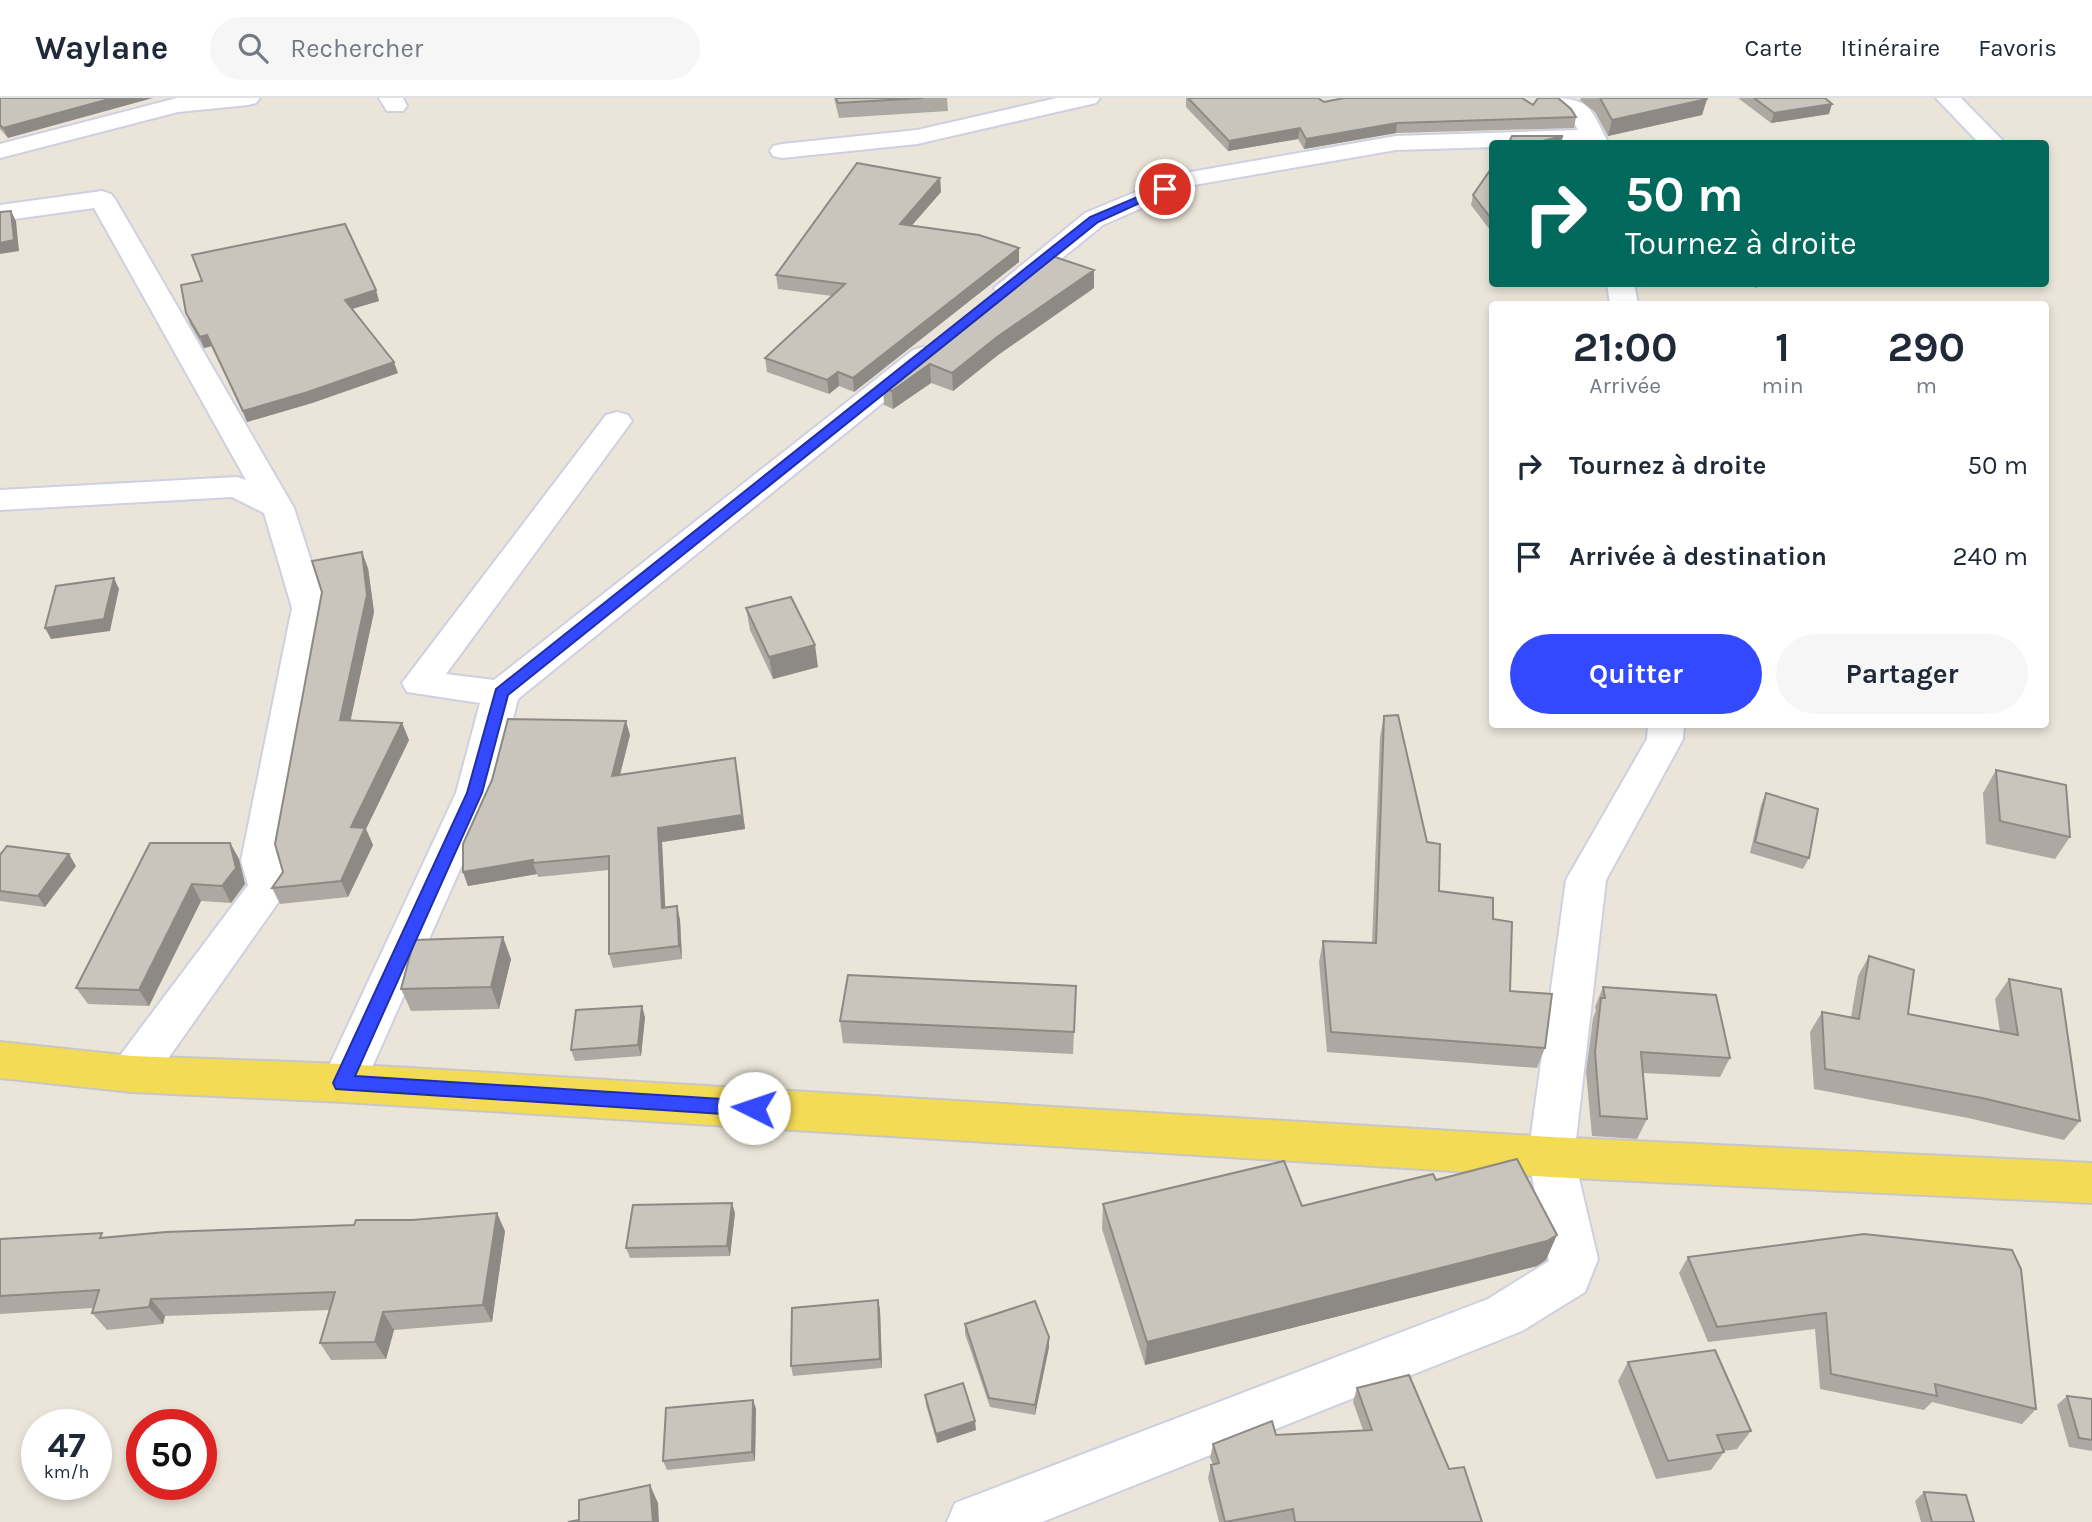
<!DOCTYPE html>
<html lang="fr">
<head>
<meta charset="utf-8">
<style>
	:root { --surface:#fff; --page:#f6f6f7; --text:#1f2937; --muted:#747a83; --line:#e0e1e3; --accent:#3249ff }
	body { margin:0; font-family:Karla,sans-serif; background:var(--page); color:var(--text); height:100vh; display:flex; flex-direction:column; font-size:26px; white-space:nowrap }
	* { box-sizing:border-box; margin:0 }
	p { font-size:23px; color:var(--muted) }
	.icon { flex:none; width:38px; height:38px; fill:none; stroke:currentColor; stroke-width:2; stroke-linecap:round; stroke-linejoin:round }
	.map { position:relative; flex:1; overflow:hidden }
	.sheet { position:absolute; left:1489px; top:203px; width:560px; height:427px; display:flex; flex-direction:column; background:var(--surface); border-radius:7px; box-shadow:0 4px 10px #0003 }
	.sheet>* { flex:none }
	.top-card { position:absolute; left:1489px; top:42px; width:560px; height:147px; border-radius:7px; box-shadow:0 4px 10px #0003; background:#00695c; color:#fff; overflow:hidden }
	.speed { position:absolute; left:21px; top:1311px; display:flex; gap:14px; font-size:35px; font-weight:700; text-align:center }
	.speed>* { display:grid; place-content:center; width:91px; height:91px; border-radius:50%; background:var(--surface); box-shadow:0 4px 10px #0003; line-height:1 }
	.speed small { font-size:18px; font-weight:400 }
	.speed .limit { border:10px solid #d22; background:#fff; color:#111 }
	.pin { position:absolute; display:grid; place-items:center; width:60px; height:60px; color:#fff; margin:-30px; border:4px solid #fff; border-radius:50%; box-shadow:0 2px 7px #0007 }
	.me { position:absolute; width:77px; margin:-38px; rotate:274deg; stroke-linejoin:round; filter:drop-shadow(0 0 5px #0008) }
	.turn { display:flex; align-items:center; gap:24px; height:147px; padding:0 21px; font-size:32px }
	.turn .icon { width:91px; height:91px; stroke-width:2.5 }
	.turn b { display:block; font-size:49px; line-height:60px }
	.eta { display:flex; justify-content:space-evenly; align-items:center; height:119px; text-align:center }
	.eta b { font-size:42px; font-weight:700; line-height:49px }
	.primary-button { display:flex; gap:14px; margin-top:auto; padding:14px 21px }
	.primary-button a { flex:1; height:80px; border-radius:42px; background:var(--accent); color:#fff; font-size:28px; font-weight:700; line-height:80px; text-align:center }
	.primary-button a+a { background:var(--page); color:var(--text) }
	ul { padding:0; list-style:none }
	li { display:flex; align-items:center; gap:21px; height:91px; padding:0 21px }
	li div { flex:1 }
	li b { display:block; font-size:26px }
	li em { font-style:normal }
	header { display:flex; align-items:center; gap:42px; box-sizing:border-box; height:98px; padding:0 35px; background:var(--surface); border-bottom:2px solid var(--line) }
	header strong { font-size:33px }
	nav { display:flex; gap:38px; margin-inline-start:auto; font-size:24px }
	.search { width:490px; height:63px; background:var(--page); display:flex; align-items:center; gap:18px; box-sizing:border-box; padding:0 24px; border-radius:38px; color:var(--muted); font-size:26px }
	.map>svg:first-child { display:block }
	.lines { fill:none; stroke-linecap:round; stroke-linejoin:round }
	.minor-casing { stroke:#ced0e2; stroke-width:4 }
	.major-casing { stroke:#c7c7c7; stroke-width:4 }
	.minor { fill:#fff; fill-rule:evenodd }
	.major { fill:#f4db55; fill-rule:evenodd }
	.wall { fill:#ada9a2 }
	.shaded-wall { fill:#8d8984 }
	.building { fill:#c9c4bc; stroke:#8d8984; stroke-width:2 }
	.route { fill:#3249ff; stroke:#202fa6; stroke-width:2 }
</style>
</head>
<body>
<header>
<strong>Waylane</strong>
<div class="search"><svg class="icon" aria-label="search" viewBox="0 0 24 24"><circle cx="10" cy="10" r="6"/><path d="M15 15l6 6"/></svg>Rechercher</div>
<nav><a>Carte</a><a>Itinéraire</a><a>Favoris</a></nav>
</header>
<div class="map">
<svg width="2092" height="1424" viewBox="0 0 2092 1424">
	<rect width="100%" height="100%" fill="#ebe5d9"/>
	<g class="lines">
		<defs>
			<path id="minor" d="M 177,0 L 260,0 L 256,5 L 248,7 L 178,14 L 0,60 L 0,46 Z
				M 379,0 L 403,0 L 407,8 L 403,13 L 387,13 Z
				M 1057,0 L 1100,0 L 1096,5 L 917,46 L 782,60 L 773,58 L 770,53 L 773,48 L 782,46 L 917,32 Z
				M 1548,0 C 1592,0 1590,10 1609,46 L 1493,46 L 1493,49 L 1396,52 L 1194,87 L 1103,127 L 1018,196 L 1008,198 L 998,196 L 994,190 L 1085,115 L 1179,76 L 1396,38 L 1578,32 L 1571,19 Z
				M 1936,0 L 1961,0 L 2006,46 L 1980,46 Z
				M 102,93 L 111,96 L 115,101 L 294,410 L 326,510 L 281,763 L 289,789 L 148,989 L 132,994 L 116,989 L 110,976 L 116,963 L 248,787 L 241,763 L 292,510 L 264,415 L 232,399 L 0,412 L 0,392 L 237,379 L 246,382 L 94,110 L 0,123 L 0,107 Z
				M 1607,186 L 1634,186 L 1638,206 L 1610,206 Z
				M 923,249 L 933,252 L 937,258 L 933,264 L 518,601 L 494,695 L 365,985 L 359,998 L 343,1004 L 327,998 L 321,985 L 456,695 L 480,605 L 407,594 L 402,585 L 606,317 L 617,314 L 628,317 L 632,323 L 446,576 L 494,582 L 913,252 Z
				M 1648,626 L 1684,626 L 1683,641 L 1606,782 L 1574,1059 L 1598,1161 L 1585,1194 L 1522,1233 L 1042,1424 L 947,1424 L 955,1405 L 1488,1201 L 1549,1163 L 1528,1059 L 1566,782 L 1647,641 Z"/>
			<path id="major" d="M 0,944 L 132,958 L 343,966 L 1551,1039 L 2092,1065 L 2092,1105 L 1551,1079 L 343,1004 L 132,994 L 0,980 Z"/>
		</defs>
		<use href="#minor" class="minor-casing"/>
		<use href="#major" class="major-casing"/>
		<use href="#minor" class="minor"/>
		<use href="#major" class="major"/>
	</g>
	<path class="wall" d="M 0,0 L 8,40 L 0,31 Z
		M 834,0 L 947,0 L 948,13 L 839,20 Z
		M 1186,0 L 1324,4 L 1533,7 L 1576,19 L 1574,30 L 1396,35 L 1304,51 L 1298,41 L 1228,53 L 1186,9 Z
		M 1581,0 L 1707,0 L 1702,17 L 1608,38 L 1595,14 L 1580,2 Z
		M 1738,0 L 1825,0 L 1829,16 L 1771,25 Z
		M 1493,68 L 1493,136 L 1471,107 L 1473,97 Z
		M 940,80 L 941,94 L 911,128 L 1019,164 L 854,294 L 839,288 L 829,296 L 767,274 L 765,260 L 832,198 L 778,191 L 776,177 Z
		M 1094,190 L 998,257 L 953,293 L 931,285 L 893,311 L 884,307 L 883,289 Z
		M 376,192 L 379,203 L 352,211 L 398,275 L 312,305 L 247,324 L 212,248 L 204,250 L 190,226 L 186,215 Z
		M 368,470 L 374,514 L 350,622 L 402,625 L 409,642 L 366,731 L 373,747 L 348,799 L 280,806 L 272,790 L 283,774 Z
		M 746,510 L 818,569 L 773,581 L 750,532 Z
		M 1384,618 L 1439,793 L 1493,821 L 1510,893 L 1545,950 L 1537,970 L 1327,954 L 1319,864 L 1323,843 L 1372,845 L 1380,639 Z
		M 630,637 L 620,677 L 738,674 L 745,731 L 662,744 L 665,810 L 677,808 L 680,822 L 682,861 L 613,870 L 609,856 L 609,772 L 538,779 L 537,776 L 468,788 L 463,774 Z
		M 1996,672 L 2070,739 L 2055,761 L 1986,746 L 1983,695 Z
		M 1766,695 L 1809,760 L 1803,771 L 1750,755 L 1761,707 Z
		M 230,745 L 239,761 L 245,786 L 231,805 L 201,803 L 149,908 L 88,906 L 76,890 Z
		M 0,757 L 76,768 L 45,809 L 0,803 Z
		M 1869,858 L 1908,916 L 2000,934 L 1995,901 L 2009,881 L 2080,1023 L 2064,1042 L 1968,1020 L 1814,991 L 1810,934 L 1822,914 L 1851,919 L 1858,878 Z
		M 511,861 L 499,911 L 411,913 L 401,891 Z
		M 1076,888 L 1073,956 L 843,945 L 840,923 Z
		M 1603,889 L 1730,960 L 1720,979 L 1643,975 L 1647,1021 L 1637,1041 L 1592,1038 L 1586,974 L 1593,920 L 1596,912 L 1595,909 Z
		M 645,919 L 641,958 L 575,963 L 571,952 Z
		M 1436,1082 L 1546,1162 L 1537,1168 L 1145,1267 L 1102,1131 L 1103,1106 L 1302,1108 Z
		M 735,1115 L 730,1158 L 630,1160 L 626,1150 Z
		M 505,1133 L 492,1224 L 394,1232 L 386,1261 L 331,1262 L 320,1245 L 329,1212 L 165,1218 L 163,1226 L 107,1232 L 92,1215 L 93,1210 L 0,1216 L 0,1141 Z
		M 1864,1136 L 2036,1311 L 2022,1326 L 1932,1304 L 1924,1312 L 1820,1291 L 1815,1231 L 1708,1244 L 1679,1175 L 1688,1159 Z
		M 878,1202 L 880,1212 L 882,1270 L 793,1278 L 791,1268 Z
		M 965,1226 L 1049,1249 L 1035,1317 L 990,1309 L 965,1236 Z
		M 1628,1264 L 1751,1333 L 1737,1351 L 1724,1353 L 1724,1354 L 1711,1372 L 1656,1381 L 1618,1283 Z
		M 1357,1290 L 1449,1371 L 1482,1424 L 1219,1424 L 1208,1380 L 1211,1367 L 1213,1366 L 1210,1360 L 1213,1346 L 1276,1337 L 1363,1332 L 1353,1304 Z
		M 925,1297 L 976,1332 L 937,1345 L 926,1307 Z
		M 2067,1298 L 2092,1301 L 2092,1353 L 2069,1349 L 2057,1307 Z
		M 753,1302 L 756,1311 L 755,1363 L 667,1372 L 663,1363 Z
		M 1924,1394 L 1974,1424 L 1921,1424 L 1915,1403 Z"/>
	<path class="shaded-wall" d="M 113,0 L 153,0 L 8,40 L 3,30 Z
		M 1707,1 L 1702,17 L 1608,38 L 1612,22 Z
		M 1832,6 L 1829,16 L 1771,25 L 1774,15 Z
		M 1397,25 L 1396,35 L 1304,51 L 1306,41 Z
		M 1300,30 L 1298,41 L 1228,53 L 1229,43 Z
		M 1563,38 L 1561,46 L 1530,46 Z
		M 940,80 L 941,94 L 901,140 L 900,126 Z
		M 11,113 L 16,123 L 19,153 L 0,156 L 0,145 Z
		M 1019,150 L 1019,164 L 854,294 L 853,280 Z
		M 1094,172 L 1094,190 L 998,257 L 953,293 L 952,275 L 997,239 Z
		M 1757,186 L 1766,186 L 1755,190 Z
		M 376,192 L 379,203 L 348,212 L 345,202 Z
		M 207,237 L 212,248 L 204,250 L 200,239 Z
		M 394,264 L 398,275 L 312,305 L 247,324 L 243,313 Z
		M 930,266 L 931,285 L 893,311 L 892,293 Z
		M 838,274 L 839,288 L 829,296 L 827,282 Z
		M 362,454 L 368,470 L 374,514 L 347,639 L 340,622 Z
		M 114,480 L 119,491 L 110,533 L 51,541 L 45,530 Z
		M 815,547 L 818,569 L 773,581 L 769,559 Z
		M 626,623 L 630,637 L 616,692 L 612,678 Z
		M 402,625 L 409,642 L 366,731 L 373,747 L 348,799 L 341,783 L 351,729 Z
		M 735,660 L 745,731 L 662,744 L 666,824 L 662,810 L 658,730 Z
		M 230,745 L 239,761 L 245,786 L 231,805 L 222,788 Z
		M 69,756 L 76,768 L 45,809 L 38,798 Z
		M 533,762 L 533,765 L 537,776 L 468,788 L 463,774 Z
		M 192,786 L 201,803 L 149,908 L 139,892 Z
		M 677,808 L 680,822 L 682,861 L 679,848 Z
		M 503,839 L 511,861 L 499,911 L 491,889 Z
		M 642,908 L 645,919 L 641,958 L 638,947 Z
		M 732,1105 L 735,1115 L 730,1158 L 727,1148 Z
		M 497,1115 L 505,1133 L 492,1224 L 483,1207 Z
		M 1557,1137 L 1546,1162 L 1537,1168 L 1145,1267 L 1147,1244 Z
		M 151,1201 L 165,1218 L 163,1226 L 149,1209 Z
		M 878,1202 L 880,1212 L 882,1270 L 880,1261 Z
		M 383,1214 L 394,1232 L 386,1261 L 375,1244 Z
		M 1049,1239 L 1049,1249 L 1035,1317 L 1035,1307 Z
		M 753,1302 L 756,1311 L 755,1363 L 752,1354 Z
		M 975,1323 L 976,1332 L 937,1345 L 936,1336 Z
		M 650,1387 L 658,1405 L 659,1424 L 653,1424 Z"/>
	<path class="building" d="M 0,0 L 113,0 L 3,30 L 0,27 Z
		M 836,0 L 923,0 L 838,5 Z
		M 1188,0 L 1318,0 L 1324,4 L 1344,0 L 1522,0 L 1533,7 L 1538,0 L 1558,0 L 1571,11 L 1576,19 L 1397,25 L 1306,41 L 1300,30 L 1229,43 Z
		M 1600,0 L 1707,0 L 1707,1 L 1612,22 Z
		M 1754,0 L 1825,0 L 1832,6 L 1774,15 Z
		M 1512,38 L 1563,38 L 1530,46 L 1508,46 Z
		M 857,65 L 940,80 L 900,126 L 979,137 L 1019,150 L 853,280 L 838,274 L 827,282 L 765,260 L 845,186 L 776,177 Z
		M 1493,68 L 1493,123 L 1473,97 Z
		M 11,113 L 14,142 L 0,145 L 0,114 Z
		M 345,126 L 376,192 L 345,202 L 394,264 L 308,294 L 243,313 L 207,237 L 200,239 L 186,215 L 181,187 L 202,183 L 192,157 Z
		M 1049,157 L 1094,172 L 997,239 L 952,275 L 930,266 L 892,293 L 883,289 Z
		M 362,454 L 367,497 L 340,622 L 402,625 L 351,729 L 365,730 L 341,783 L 272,790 L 283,774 L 275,746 L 322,494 L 312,463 Z
		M 114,480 L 104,521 L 45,530 L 56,488 Z
		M 791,499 L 815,547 L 769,559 L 746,510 Z
		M 1398,617 L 1427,744 L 1440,746 L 1439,793 L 1493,800 L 1493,821 L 1512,824 L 1510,893 L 1552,896 L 1545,950 L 1331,934 L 1323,843 L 1376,845 L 1384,618 Z
		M 508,621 L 626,623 L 612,678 L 735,660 L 742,717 L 658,730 L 662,810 L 677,808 L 679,848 L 609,856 L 609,758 L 533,765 L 533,762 L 463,774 L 463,746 L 492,682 Z
		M 1996,672 L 2066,687 L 2070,739 L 2000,723 Z
		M 1766,695 L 1818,711 L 1809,760 L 1755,744 Z
		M 150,745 L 230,745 L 236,770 L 222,788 L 192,786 L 139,892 L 76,890 Z
		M 7,748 L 69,756 L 38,798 L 0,793 L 0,757 Z
		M 503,839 L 491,889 L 401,891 L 414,842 Z
		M 1869,858 L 1914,872 L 1908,916 L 2018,937 L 2009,881 L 2061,891 L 2080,1023 L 1982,1000 L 1825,971 L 1822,914 L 1859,921 Z
		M 848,877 L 1076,888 L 1074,934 L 840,923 Z
		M 1603,889 L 1716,897 L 1730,960 L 1641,954 L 1647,1021 L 1600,1018 L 1595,954 L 1601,900 L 1605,900 Z
		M 642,908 L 638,947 L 571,952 L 576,912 Z
		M 1517,1061 L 1557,1137 L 1547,1143 L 1147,1244 L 1103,1106 L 1284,1063 L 1302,1108 L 1433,1076 L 1436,1082 Z
		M 732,1105 L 727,1148 L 626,1150 L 633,1107 Z
		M 497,1115 L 483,1207 L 383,1214 L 375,1244 L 320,1245 L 335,1194 L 151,1201 L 149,1209 L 92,1215 L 99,1192 L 0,1198 L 0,1141 L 102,1135 L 100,1140 L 166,1134 L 354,1127 L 356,1122 L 412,1122 Z
		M 1864,1136 L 2012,1152 L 2021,1171 L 2036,1311 L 1935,1286 L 1937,1298 L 1831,1276 L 1826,1215 L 1717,1229 L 1688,1159 Z
		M 878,1202 L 880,1261 L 791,1268 L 792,1210 Z
		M 1035,1203 L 1049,1239 L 1035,1307 L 989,1300 L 965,1226 Z
		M 1715,1252 L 1751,1333 L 1717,1337 L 1724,1354 L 1668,1363 L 1628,1264 Z
		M 1409,1277 L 1449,1371 L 1464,1369 L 1482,1424 L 1295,1424 L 1293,1411 L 1225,1424 L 1211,1367 L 1219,1365 L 1213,1346 L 1272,1323 L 1276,1337 L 1372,1332 L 1357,1290 Z
		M 963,1285 L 975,1323 L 936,1336 L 925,1297 Z
		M 2067,1298 L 2092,1301 L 2092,1342 L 2079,1340 Z
		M 753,1302 L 752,1354 L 663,1363 L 666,1310 Z
		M 650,1387 L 653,1424 L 568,1424 L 579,1422 L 579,1402 Z
		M 1924,1394 L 1966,1397 L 1974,1424 L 1932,1424 Z"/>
	<path class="route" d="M 1161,89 L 1170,91 L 1098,124 L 508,597 L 482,695 L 355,978 L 754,1003 L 761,1005 L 764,1010 L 761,1016 L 754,1018 L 336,991 L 333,985 L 467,695 L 496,591 L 1090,119 Z"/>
</svg>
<div class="speed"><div>47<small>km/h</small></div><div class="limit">50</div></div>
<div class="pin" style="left:1165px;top:91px;background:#d93025"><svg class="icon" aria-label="arrive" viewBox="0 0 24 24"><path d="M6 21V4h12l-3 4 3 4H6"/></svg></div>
<svg class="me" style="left:754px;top:1010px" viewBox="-20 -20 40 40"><circle r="19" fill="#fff"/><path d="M0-13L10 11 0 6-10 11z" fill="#3249ff"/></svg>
<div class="top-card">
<div class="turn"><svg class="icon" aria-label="right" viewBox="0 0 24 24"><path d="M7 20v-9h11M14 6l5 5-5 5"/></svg><div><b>50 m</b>Tournez à droite</div></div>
</div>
<section class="sheet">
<div class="eta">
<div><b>21:00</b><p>Arrivée</p></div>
<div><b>1</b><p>min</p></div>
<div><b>290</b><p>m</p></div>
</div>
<ul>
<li><svg class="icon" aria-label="right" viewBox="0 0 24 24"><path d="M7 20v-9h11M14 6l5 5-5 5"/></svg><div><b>Tournez à droite</b></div><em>50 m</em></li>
<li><svg class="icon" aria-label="arrive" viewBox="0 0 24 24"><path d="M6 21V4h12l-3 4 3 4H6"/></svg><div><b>Arrivée à destination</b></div><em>240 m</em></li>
</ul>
<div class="primary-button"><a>Quitter</a><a>Partager</a></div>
</section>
</div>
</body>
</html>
